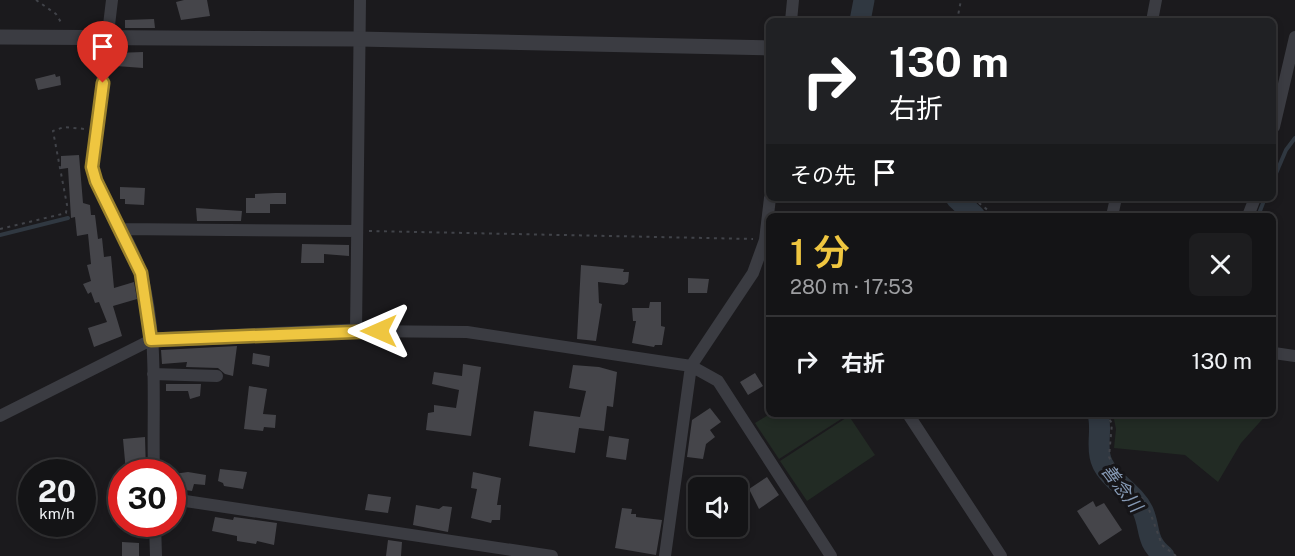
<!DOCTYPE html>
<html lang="ja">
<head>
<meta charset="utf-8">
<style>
	:root { --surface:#141416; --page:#1d1d1f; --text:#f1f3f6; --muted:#9d9ea1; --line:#333335; --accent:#efc640 }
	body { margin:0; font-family:"Public Sans","Noto Sans JP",sans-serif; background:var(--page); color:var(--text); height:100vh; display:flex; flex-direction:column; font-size:22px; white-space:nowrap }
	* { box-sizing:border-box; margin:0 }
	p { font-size:20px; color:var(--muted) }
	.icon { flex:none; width:33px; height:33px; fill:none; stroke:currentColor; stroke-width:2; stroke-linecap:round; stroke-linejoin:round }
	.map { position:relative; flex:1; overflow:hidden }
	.panel { position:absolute; left:766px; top:213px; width:510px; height:204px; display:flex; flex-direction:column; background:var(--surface); border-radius:9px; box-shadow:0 3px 9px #0003,0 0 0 2px var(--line) }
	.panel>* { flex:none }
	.banner { position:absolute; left:766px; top:18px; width:510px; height:183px; border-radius:9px; box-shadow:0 3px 9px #0003,0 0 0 2px var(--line); background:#202124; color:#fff; overflow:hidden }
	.tools { position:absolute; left:688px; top:477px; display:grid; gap:12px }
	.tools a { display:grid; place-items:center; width:60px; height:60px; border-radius:9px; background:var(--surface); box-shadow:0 3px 9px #0003,0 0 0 2px var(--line); font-size:30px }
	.speed { position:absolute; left:18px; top:459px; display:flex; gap:12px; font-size:30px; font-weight:700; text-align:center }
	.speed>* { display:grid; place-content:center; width:78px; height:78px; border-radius:50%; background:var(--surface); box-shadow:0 3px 9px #0003,0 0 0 2px var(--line); line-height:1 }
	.speed small { font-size:15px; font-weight:400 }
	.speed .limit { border:9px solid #d22; background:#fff; color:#111 }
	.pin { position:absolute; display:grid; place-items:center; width:51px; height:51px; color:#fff; margin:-62px -26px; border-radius:50% 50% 50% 0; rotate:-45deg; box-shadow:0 0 6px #0007 }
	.pin .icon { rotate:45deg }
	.me { position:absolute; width:66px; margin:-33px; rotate:270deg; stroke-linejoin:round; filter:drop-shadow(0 0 4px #0008) }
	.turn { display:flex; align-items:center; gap:21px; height:126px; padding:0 24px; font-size:27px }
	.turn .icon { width:78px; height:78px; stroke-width:2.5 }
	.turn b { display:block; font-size:42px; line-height:51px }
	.then { display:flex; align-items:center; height:57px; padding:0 24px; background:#0003; gap:12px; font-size:22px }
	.round { display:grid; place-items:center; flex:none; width:63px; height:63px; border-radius:9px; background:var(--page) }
	.summary { display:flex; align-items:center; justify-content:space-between; height:102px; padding:0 24px }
	h1 { font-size:36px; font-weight:600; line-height:45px; color:var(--accent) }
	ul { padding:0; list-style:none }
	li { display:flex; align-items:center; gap:18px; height:90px; padding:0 24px; border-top:2px solid var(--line) }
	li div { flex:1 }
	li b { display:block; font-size:22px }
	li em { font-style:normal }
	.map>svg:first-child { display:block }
	.green { fill:#222b24 }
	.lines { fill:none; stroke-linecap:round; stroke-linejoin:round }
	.stream { stroke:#303841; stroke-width:4 }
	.river { stroke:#303841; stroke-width:21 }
	.building { fill:#45454a }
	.path { stroke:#414349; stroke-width:2; stroke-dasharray:3 4.5; stroke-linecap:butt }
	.minor { stroke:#3b3c42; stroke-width:12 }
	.tertiary { stroke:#3b3c42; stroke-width:15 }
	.route-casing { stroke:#9b812a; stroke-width:15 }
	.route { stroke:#efc640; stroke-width:10 }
	.labels { text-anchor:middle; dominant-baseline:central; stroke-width:6; stroke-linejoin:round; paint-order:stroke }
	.water-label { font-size:18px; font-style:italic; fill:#869ab5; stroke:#161518 }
</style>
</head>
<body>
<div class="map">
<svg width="1295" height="556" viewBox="0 0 1295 556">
	<rect width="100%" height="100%" fill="#1b1a1d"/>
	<path class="green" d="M 770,414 L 849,414 L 779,459 L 755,423 Z
		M 1113,414 L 1267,414 L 1241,443 L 1218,482 L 1185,455 L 1114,448 L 1116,429 Z
		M 849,416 L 875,455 L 807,501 L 780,461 Z"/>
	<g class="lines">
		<path class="stream" d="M 1274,178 L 1286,150 L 1295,138
			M 1258,216 L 1265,198
			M 0,235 L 68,218
			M 1100,419 L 1107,414"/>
		<path class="river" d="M 860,21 L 864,0
			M 956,198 L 975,216
			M 1098,414 C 1102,428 1097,442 1100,456 C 1104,478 1133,490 1143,511 C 1151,529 1145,541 1164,556"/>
	</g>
	<path class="building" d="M 184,0 L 207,0 L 210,16 L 181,20 L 176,2 Z
		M 154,19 L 155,28 L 125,28 L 125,20 Z
		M 143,52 L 143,68 L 116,66 L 116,53 Z
		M 55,74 L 56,77 L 60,76 L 61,85 L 38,90 L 35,79 Z
		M 79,155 L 83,203 L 90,205 L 91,215 L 95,215 L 98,239 L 102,238 L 104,257 L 111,256 L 114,288 L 134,282 L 137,299 L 113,306 L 122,336 L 94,347 L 88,328 L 107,322 L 99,302 L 95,303 L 91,292 L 88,294 L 83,284 L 91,281 L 87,265 L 91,264 L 88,234 L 77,236 L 75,217 L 71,218 L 68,168 L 61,169 L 61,156 Z
		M 120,187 L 145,188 L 144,205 L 125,204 L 125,199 L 120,199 Z
		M 275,193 L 286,193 L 286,204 L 270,204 L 270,213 L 246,213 L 246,198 L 255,198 L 255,194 Z
		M 196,208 L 242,211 L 241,221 L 197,221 Z
		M 302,244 L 349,245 L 349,256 L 324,254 L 324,263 L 301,263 Z
		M 581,265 L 624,269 L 623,272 L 629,272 L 628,282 L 624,285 L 598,282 L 599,303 L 602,304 L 596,341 L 577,339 Z
		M 688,278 L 709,279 L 707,293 L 688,293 Z
		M 650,302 L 661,302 L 661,326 L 665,327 L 662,345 L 655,345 L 654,347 L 632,343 L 636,321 L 633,321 L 632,308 L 649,308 Z
		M 237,346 L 233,376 L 225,374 L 218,368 L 186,367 L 187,362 L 162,364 L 161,350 Z
		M 253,353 L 270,356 L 269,367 L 252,364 Z
		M 463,364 L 481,367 L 471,436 L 426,430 L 428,413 L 434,412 L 434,405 L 456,408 L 459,390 L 432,384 L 434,372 L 462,376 Z
		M 573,365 L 599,367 L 617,372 L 613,407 L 607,406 L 604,431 L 579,428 L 575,453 L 529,446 L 534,411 L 580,417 L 586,391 L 569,388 Z
		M 755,373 L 763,386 L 748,395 L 740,382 Z
		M 166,384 L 201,384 L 200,396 L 190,399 L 188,391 L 166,391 Z
		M 249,386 L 267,389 L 263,414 L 276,415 L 275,428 L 264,427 L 263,431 L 244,429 Z
		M 710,408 L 721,422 L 710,430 L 715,437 L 706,444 L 703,459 L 687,457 L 692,420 Z
		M 609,436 L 629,439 L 626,460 L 606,457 Z
		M 145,437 L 146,472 L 126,472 L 123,439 Z
		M 220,469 L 247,472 L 243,489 L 224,486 L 223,483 L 218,481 Z
		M 188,472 L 206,475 L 205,485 L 194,484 L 192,491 L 172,488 L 174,474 Z
		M 473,472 L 501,478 L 497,505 L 501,505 L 500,520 L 492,520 L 491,523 L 471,518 L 477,489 L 471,488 Z
		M 767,477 L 779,495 L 759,509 L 749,489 Z
		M 368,494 L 391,497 L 388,513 L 365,510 Z
		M 1093,501 L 1096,507 L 1104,503 L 1122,530 L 1099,545 L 1077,511 Z
		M 416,505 L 439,509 L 443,506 L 452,507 L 448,532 L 413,525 Z
		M 622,508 L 632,509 L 631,514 L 636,514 L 636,517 L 662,520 L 656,555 L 615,548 Z
		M 215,517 L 233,520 L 234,517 L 277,523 L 274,545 L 257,541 L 256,544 L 237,541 L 237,536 L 212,531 Z
		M 388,540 L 402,542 L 401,556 L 386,556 Z
		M 122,542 L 139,543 L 139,556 L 122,556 Z"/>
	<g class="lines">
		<path class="path" d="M 36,0 L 56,14 L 62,24
			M 957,21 L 961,0
			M 973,198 L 995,216
			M 0,229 L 66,213 L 67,205 L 53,131 L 64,127 L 85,129
			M 369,231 L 753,239
			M 1105,414 L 1112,423 L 1109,457 L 1116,470 L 1147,504 L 1162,545 L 1176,556"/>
		<path class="minor" d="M 112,0 L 92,167 C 103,206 131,237 142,276 C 159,339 152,408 154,472
			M 360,0 L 356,331 L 467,332 L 691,366 L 718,381 L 831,556
			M 791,21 L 793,0
			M 1152,21 L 1156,0
			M 1274,127 L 1295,37
			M 1112,216 L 1116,198
			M 1248,216 L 1255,198
			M 120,229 L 357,231
			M 1274,353 L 1295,356
			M 153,374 L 217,376
			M 908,414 L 1001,556
			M 0,416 L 151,340
			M 172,499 L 552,556
			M 155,524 L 156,556
			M 665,556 L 691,366 L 753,273 L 765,240 L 770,198"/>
		<path class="tertiary" d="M 0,37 L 358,39 L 770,48
			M 151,340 L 356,331"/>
	</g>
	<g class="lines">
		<defs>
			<path id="route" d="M 103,83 L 92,167 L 96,181 L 141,273 L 151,340 L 379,331"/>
		</defs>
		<use href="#route" class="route-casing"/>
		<use href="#route" class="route"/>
	</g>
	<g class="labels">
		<g class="water-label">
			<text transform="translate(1122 488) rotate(53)">善念川</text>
		</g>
	</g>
</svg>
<div class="tools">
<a><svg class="icon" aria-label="sound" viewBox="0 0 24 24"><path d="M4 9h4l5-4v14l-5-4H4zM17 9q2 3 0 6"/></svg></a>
</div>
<div class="speed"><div>20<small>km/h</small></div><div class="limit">30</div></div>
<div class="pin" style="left:103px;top:83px;background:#d93025"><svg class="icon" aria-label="arrive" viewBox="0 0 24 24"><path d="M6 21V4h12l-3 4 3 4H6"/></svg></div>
<svg class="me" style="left:379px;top:331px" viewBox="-20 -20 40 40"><path d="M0-17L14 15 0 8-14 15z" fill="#efc640" stroke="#fff" stroke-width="4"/></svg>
<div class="banner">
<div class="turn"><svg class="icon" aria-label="right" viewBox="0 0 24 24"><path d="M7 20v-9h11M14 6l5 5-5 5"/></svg><div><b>130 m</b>右折</div></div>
<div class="then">その先<svg class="icon" aria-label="arrive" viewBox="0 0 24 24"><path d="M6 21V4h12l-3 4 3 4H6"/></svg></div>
</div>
<section class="panel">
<div class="summary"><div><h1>1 分</h1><p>280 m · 17:53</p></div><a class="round"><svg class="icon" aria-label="close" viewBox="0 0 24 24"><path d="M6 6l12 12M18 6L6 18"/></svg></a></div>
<ul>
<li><svg class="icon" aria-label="right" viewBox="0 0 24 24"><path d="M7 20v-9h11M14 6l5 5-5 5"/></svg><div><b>右折</b></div><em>130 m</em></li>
</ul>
</section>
</div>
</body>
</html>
